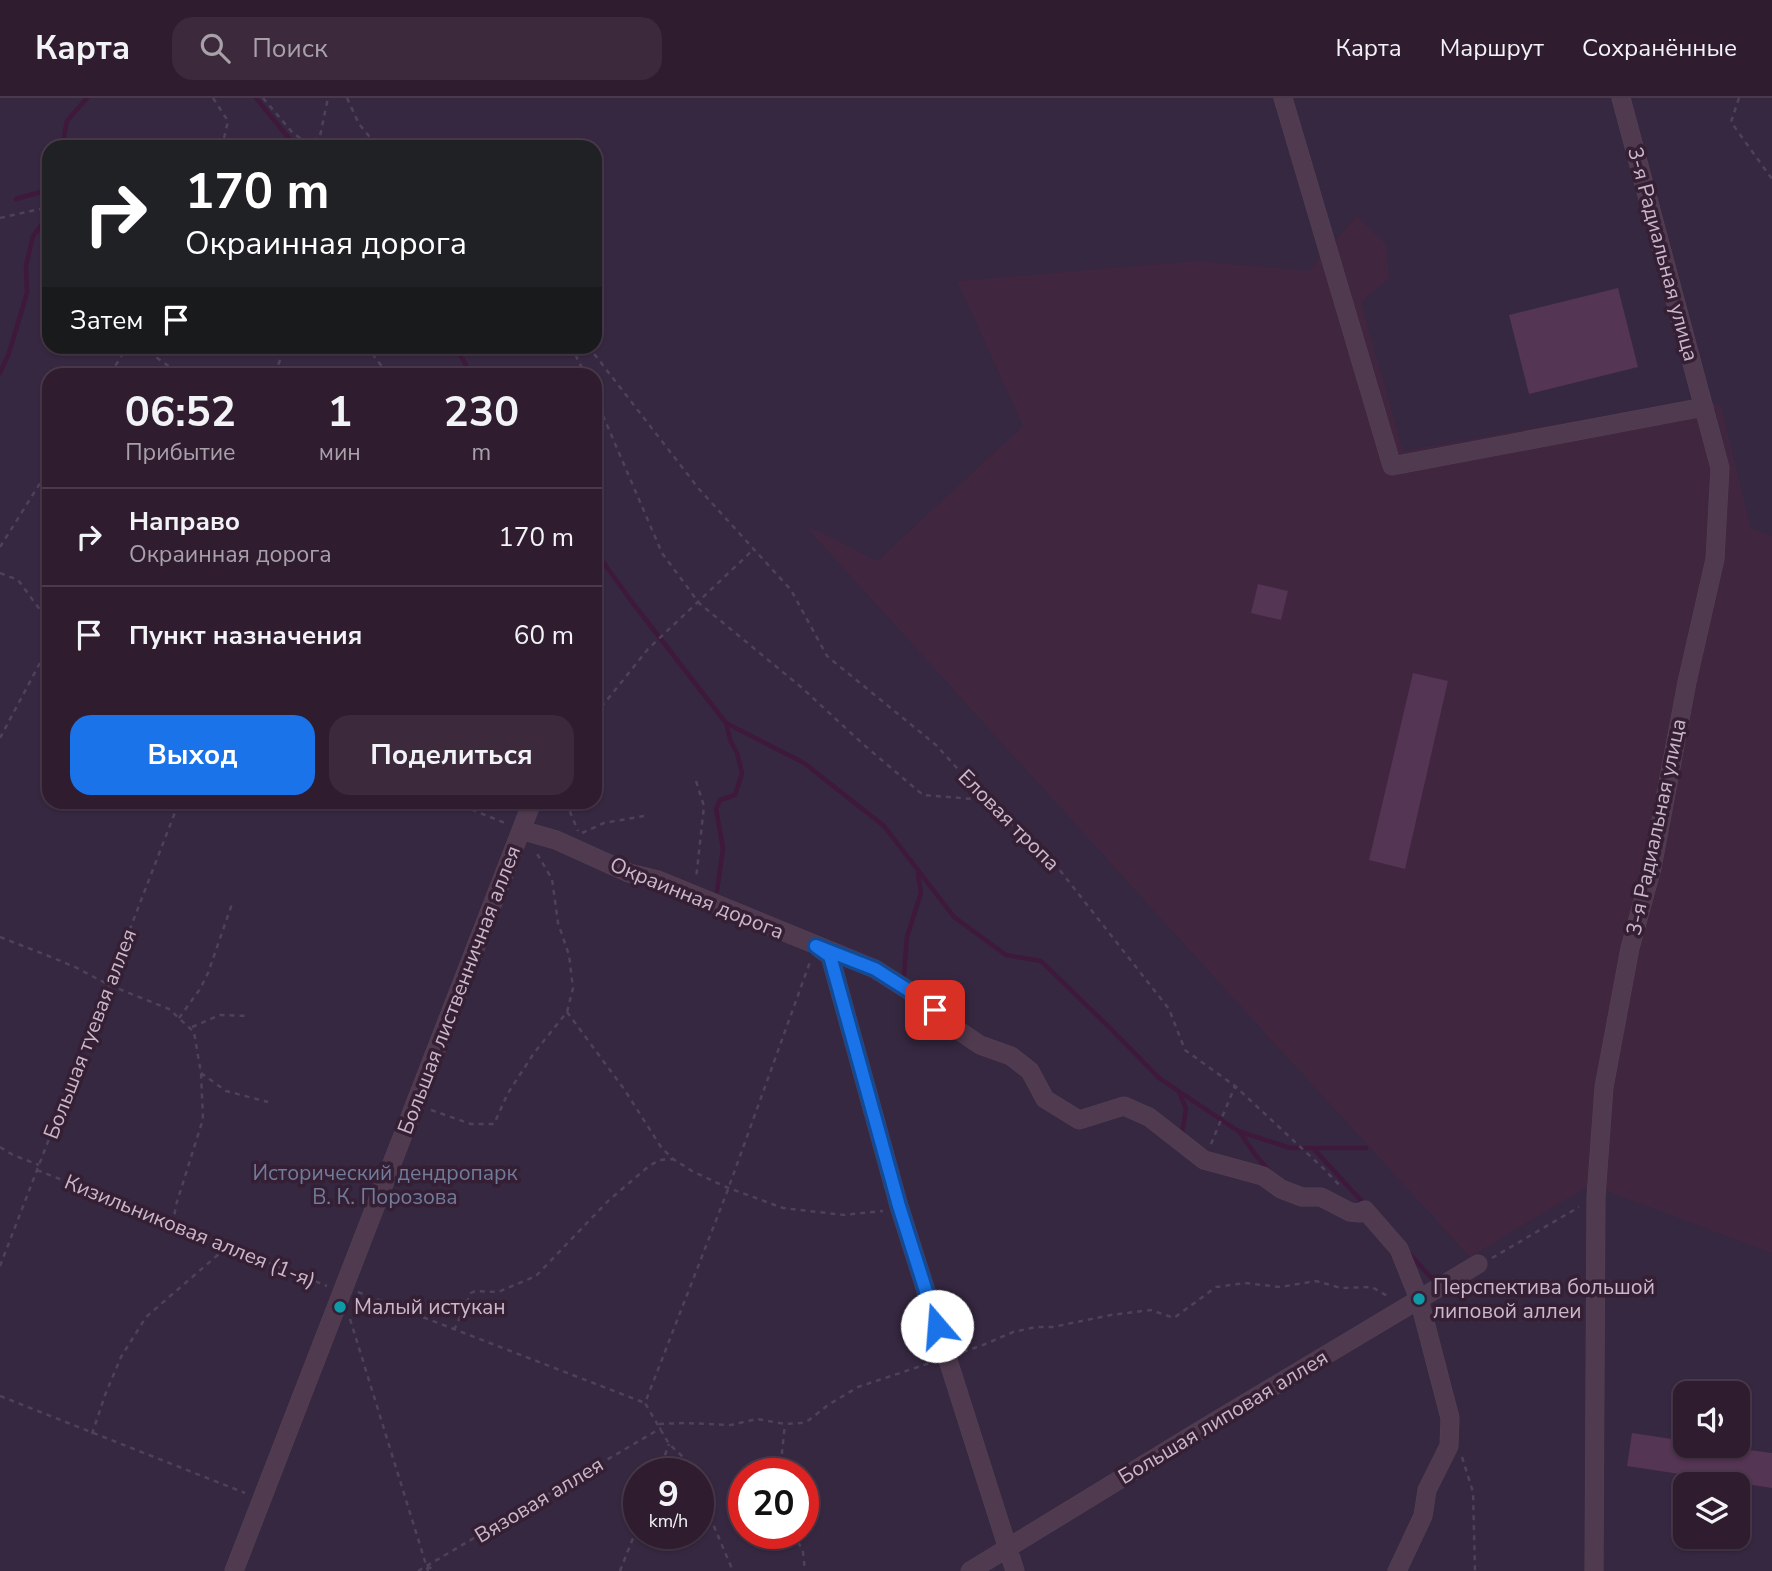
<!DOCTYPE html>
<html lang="ru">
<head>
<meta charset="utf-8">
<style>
	:root { --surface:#301c2f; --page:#3c293b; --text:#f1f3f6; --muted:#a8a1aa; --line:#4b3a4b; --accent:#1a73e8 }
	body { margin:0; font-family:"Nunito Sans",sans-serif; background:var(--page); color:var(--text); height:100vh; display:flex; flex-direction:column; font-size:26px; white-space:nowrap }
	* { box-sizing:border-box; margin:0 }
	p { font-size:23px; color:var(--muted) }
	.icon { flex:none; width:38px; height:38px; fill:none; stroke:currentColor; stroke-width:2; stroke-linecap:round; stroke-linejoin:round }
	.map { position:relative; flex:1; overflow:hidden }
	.panel { position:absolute; left:42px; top:270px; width:560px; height:441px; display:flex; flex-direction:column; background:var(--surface); border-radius:21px; box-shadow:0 2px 5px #0004,0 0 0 2px var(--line) }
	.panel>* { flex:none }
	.guide { position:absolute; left:42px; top:42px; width:560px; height:214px; border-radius:21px; box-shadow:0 2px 5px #0004,0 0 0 2px var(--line); background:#202124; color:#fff; overflow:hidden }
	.tools { position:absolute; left:1673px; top:1283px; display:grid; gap:14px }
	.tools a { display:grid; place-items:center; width:77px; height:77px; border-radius:14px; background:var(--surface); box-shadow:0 2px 5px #0004,0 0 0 2px var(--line); font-size:35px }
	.speed { position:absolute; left:623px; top:1360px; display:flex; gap:14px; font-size:35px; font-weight:700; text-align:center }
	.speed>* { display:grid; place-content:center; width:91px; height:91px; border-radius:50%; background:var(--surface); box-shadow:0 2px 5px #0004,0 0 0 2px var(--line); line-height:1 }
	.speed small { font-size:18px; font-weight:400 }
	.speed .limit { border:10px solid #d22; background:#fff; color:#111 }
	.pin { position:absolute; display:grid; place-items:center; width:60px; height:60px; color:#fff; margin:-30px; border-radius:14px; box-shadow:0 4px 10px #0006 }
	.me { position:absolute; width:77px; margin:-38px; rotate:342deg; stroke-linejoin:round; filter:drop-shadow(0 0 5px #0008) }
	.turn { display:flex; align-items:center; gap:24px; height:147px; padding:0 28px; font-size:32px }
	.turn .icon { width:91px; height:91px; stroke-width:2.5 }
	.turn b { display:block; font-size:49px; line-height:60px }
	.then { display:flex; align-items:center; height:66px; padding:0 28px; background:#0003; gap:14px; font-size:26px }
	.eta { display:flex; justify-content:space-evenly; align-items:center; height:119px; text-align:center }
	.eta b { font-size:42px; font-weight:700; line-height:49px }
	.action { display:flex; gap:14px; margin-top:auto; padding:14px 28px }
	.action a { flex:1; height:80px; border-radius:21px; background:var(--accent); color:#fff; font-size:28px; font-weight:700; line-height:80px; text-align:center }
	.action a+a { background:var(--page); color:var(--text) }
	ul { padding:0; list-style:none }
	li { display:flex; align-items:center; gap:21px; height:98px; padding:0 28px; border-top:2px solid var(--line) }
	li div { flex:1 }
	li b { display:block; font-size:26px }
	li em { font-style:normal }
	header { display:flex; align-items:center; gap:42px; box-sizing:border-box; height:98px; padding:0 35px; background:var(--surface); border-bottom:2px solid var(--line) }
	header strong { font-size:33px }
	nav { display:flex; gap:38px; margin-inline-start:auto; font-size:24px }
	.search { width:490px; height:63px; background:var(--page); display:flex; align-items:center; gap:18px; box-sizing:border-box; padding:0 24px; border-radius:21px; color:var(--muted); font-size:26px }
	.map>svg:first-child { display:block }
	.green { fill:#362841; fill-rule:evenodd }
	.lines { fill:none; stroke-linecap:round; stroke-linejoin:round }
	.stream { stroke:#3e193c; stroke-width:4.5 }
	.building { fill:#543553 }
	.minor-casing { stroke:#564155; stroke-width:19 }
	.path { stroke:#4e4159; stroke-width:2.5; stroke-dasharray:5 5; stroke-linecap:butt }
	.minor { stroke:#503a4f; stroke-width:18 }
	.route-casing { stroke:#114b97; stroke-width:18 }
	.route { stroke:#1a73e8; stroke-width:12 }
	.culture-dot { fill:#0f9aa8; stroke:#351f34; stroke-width:2.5 }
	.labels { text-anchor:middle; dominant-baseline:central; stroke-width:7; stroke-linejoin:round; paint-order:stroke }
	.street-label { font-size:21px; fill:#cab7c9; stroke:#351f34 }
	.park-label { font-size:21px; fill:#6f7c9a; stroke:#351f34 }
	.poi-label { font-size:21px; fill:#cab7c9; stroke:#351f34; text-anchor:start }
</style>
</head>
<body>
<header>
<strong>Карта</strong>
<div class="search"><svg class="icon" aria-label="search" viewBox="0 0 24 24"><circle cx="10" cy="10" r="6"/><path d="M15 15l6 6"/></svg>Поиск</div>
<nav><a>Карта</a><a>Маршрут</a><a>Сохранённые</a></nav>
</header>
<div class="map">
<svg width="1772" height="1473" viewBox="0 0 1772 1473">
	<rect width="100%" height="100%" fill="#40263f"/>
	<path class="green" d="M 0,0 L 1772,0 L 1772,438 L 1751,431 L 1721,307 L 1688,303 L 1403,353 L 1361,204 L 1389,180 L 1386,146 L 1357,118 L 1309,173 L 1197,163 L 957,183 L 1023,328 L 877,463 L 823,435 L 807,430 L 1234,901 L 1470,1159 L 1590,1087 L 1772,1155 L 1772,1473 L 0,1473 ZM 49,49 L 595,49 L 595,248 L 49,248 ZM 49,276 L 595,276 L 595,704 L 49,704 ZM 1685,1295 L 1738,1295 L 1738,1348 L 1685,1348 ZM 639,1376 L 698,1376 L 698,1435 L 639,1435 ZM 744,1376 L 803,1376 L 803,1435 L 744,1435 ZM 1685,1386 L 1738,1386 L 1738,1438 L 1685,1438 Z"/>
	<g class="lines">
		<path class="stream" d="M 256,0 L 296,49
			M 62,49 L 67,23 L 87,0
			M 16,101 L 47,92 L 49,87
			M 455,248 L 471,276
			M 0,275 L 9,255 L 27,195 L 26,168 L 33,138 L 49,118
			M 595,453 L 632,504 L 726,625 L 804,665 L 884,728 L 954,819 L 1006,857 L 1041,863 L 1111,931 L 1159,980 L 1238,1033 L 1290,1050 L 1366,1050
			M 717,793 L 723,750 L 716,711 L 720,702 L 735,697 L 742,675 L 737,655 L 731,644 L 726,625
			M 904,878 L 907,839 L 921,795 L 918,776
			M 1179,994 L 1186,1011 L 1182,1035
			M 1239,1033 L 1254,1055 L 1270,1074
			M 1313,1050 L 1366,1108
			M 1407,1153 L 1437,1186"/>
	</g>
	<path class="building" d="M 1618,190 L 1638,269 L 1529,296 L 1509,217 Z
		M 1258,486 L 1288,493 L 1281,522 L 1251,515 Z
		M 1413,575 L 1448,583 L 1405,771 L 1369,762 Z
		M 1632,1335 L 1685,1343 L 1685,1348 L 1719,1348 L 1772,1355 L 1772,1390 L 1627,1368 Z"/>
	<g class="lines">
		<defs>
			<path id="minor" d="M 1283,0 L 1392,368 L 1704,309
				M 521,732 L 556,742 L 629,775 L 658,782 L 875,871 L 908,892 L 935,912 L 955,930 L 980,947 L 1011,958 L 1030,973 L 1045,1001 L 1079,1022 L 1124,1008 L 1149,1019 L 1204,1062 L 1263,1078 L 1281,1091 L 1302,1099 L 1321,1099 L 1350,1114 L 1360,1115 L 1365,1112 L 1399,1151 L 1419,1201 L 1450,1320 L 1449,1348 L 1427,1392 L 1423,1418 L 1397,1473
				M 819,850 L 830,858 L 899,1108 L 1015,1473
				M 234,1473 L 532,704
				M 970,1473 L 1194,1336 L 1478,1166
				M 1594,1473 L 1596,1099 L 1604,989 L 1630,850 L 1652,770 L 1687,584 L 1715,461 L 1720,370 L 1621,0"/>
		</defs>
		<use href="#minor" class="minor-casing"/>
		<path class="path" d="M 213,0 L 228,23 L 222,49
			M 263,0 L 292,34 L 308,46 L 320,38 L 328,0
			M 347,0 L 359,26 L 378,49
			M 1739,0 L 1731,24 L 1772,81
			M 0,120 L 49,109
			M 140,248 L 180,276
			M 366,248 L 388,276
			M 571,248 L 585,276
			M 588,248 L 699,391 L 791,492 L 827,558 L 936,647 L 986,702 L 1055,766 L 1169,911 L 1185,952 L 1235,988 L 1324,1071 L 1342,1090
			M 110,276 L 128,248
			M 275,276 L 285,248
			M 595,299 L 662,455 L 699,505 L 801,589 L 864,647 L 923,697 L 986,702
			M 0,449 L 49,371
			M 0,475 L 18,482 L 38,509 L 49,521
			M 595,617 L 648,551 L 754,451
			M 0,640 L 49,548
			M 696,683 L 704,708 L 696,781
			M 453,704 L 505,725
			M 566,704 L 578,733
			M 582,735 L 604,725 L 644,718
			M 0,839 L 46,857 L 75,869 L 109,887 L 169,911 L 194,934 L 201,975 L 203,1021 L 176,1107 L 173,1126
			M 567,914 L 624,991 L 661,1049 L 673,1061 L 692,1073 L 726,1089 L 783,1110 L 844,1117 L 883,1113
			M 179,920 L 200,891 L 208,875 L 233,803
			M 192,929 L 220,917 L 249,918
			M 201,975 L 226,993 L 268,1004
			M 431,1012 L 471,1026 L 494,1026 L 508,995 L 534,955 L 567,914 L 573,890 L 569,857 L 558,825 L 552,781 L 536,754
			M 1211,1046 L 1235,988
			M 0,1049 L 13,1057 L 39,1067
			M 37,1072 L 327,1188
			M 1492,1160 L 1579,1109
			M 0,1168 L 179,704
			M 358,1194 L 645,1305
			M 350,1221 L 428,1473
			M 454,1232 L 471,1195 L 475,1193 L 498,1194 L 536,1178 L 608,1103 L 649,1068 L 660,1062 L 673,1061
			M 963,1254 L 983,1247 L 1013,1234 L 1036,1229 L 1053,1229 L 1111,1217 L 1151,1212 L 1174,1220 L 1216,1189 L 1245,1185 L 1280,1189 L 1316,1183 L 1341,1190 L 1372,1189 L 1389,1199
			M 0,1298 L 245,1395
			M 659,1326 L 685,1325 L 731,1327 L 757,1321 L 785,1326 L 801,1325 L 809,1322 L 828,1307 L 858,1289 L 933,1264
			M 92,1336 L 105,1297 L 121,1259 L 146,1219 L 227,1149
			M 1462,1359 L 1473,1394 L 1475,1473
			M 658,1376 L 669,1346
			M 692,1376 L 681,1357 L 669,1346 L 645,1305 L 727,1094 L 810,864
			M 782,1376 L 782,1354 L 785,1326
			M 698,1391 L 733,1473
			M 794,1435 L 803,1454 L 805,1473
			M 427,1468 L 436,1473
			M 418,1473 L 661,1330
			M 620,1473 L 639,1425"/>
		<use href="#minor" class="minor"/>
	</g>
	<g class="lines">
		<defs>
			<path id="route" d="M 935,912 L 908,892 L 875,871 L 816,848 L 830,858 L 899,1108 L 937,1228"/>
		</defs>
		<use href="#route" class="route-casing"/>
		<use href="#route" class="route"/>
	</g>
	<g class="culture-dot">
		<circle cx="1419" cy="1201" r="7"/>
		<circle cx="340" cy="1209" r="7"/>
	</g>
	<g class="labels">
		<g class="street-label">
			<text transform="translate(1663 156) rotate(75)">3-я Радиальная улица</text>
			<text transform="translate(1009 722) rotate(45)">Еловая тропа</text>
			<text transform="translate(1656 729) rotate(-78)">3-я Радиальная улица</text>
			<text transform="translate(697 800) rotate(22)">Окраинная дорога</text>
			<text transform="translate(459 892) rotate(-69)">Большая лиственничная аллея</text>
			<text transform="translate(90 936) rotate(-69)">Большая туевая аллея</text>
			<text transform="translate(190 1133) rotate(22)">Кизильниковая аллея (1-я)</text>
			<text transform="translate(1223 1319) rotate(-31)">Большая липовая аллея</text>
			<text transform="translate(539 1402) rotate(-31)">Вязовая аллея</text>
		</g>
		<g class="park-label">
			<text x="385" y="1075">Исторический дендропарк<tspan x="385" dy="24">В. К. Порозова</tspan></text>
		</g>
		<g class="poi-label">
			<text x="1433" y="1189">Перспектива большой<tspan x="1433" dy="24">липовой аллеи</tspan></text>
			<text x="354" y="1209">Малый истукан</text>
		</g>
	</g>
</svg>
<div class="tools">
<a><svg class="icon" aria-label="sound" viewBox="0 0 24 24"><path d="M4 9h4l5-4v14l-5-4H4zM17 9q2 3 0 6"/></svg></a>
<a><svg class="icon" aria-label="layers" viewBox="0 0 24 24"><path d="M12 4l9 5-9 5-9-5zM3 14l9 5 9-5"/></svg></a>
</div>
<div class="speed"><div>9<small>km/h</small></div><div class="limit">20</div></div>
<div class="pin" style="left:935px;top:912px;background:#d93025"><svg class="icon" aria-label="arrive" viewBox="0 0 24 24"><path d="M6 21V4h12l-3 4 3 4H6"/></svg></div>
<svg class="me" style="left:937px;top:1228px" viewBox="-20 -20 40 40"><circle r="19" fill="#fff"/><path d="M0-13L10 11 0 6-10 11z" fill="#1a73e8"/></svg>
<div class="guide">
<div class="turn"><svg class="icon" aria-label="right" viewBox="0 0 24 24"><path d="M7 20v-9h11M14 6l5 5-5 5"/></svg><div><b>170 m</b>Окраинная дорога</div></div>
<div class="then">Затем<svg class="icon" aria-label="arrive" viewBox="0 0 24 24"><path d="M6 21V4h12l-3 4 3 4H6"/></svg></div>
</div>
<section class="panel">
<div class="eta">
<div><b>06:52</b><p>Прибытие</p></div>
<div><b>1</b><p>мин</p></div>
<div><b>230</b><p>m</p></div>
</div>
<ul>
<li><svg class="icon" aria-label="right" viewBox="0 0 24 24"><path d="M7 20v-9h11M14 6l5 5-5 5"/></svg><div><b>Направо</b><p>Окраинная дорога</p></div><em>170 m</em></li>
<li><svg class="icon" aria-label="arrive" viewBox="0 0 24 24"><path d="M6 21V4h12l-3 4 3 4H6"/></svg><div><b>Пункт назначения</b></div><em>60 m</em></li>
</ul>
<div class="action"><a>Выход</a><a>Поделиться</a></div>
</section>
</div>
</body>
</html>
